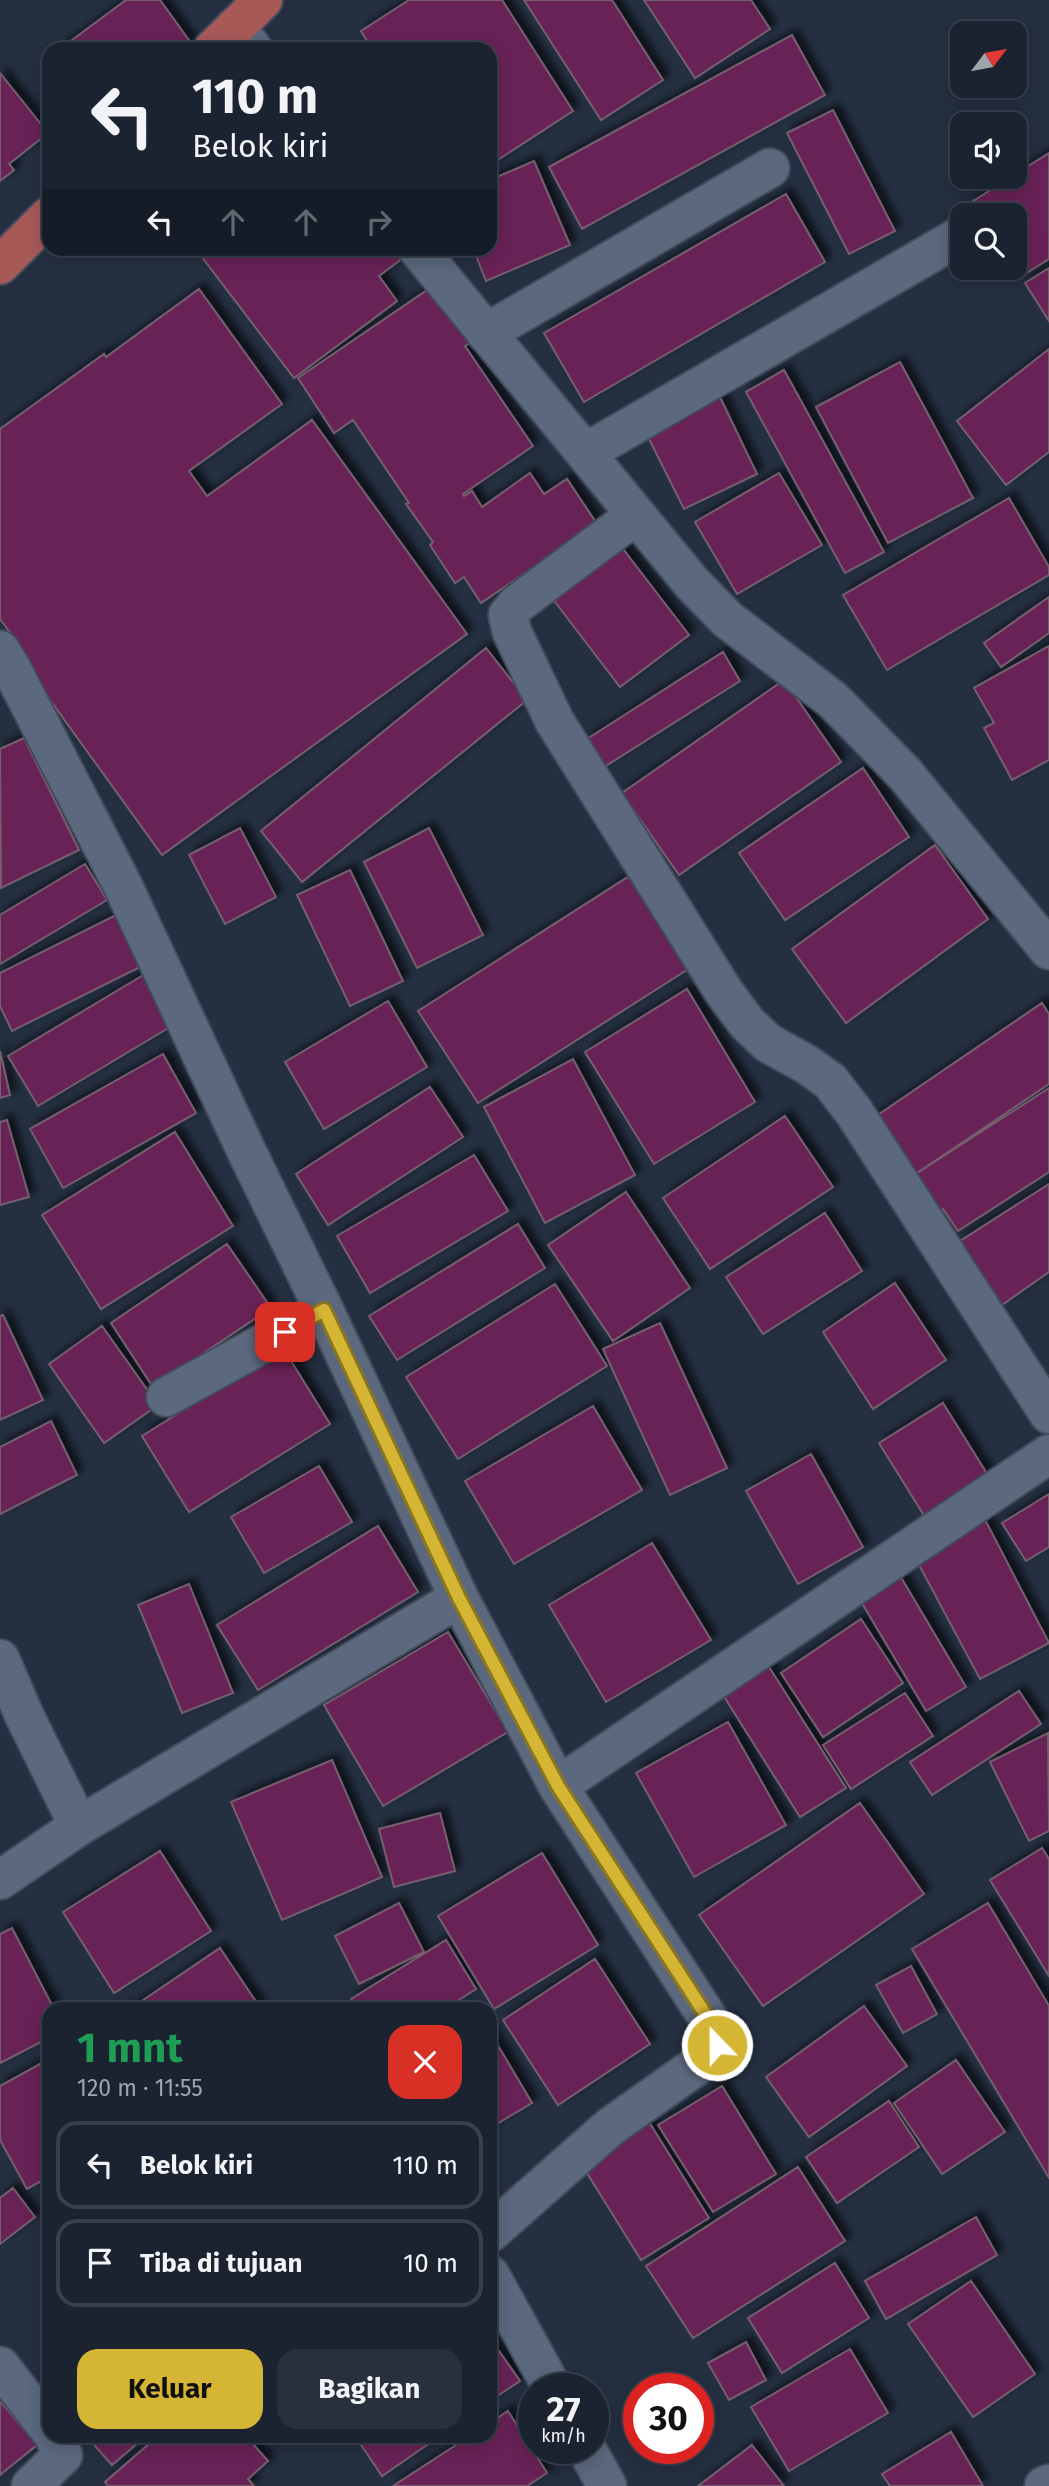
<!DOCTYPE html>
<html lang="id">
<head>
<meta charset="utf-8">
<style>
	:root { --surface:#1b2331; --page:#282f3d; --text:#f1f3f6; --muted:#a0a4ab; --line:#39404d; --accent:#d5b534 }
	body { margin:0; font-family:"Fira Sans",sans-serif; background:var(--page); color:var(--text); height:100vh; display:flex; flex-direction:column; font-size:26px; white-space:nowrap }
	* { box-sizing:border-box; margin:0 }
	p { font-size:23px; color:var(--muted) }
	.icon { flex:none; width:38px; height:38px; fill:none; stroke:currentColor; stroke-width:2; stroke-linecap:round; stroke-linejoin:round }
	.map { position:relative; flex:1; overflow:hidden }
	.details { position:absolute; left:42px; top:2002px; width:455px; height:441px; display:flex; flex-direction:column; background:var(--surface); border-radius:21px; box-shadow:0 4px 18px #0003,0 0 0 2px var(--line) }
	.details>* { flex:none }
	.guide { position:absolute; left:42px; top:42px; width:455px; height:214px; border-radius:21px; box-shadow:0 4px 18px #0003,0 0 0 2px var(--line); background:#1b2331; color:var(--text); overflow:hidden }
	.needle { width:46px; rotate:58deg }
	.buttons { position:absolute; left:950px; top:21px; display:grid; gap:14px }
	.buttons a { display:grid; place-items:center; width:77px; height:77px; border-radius:14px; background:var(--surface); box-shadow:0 4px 18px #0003,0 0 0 2px var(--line); font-size:35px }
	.speed { position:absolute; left:518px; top:2373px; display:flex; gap:14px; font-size:35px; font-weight:700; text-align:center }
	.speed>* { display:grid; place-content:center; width:91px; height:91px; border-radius:50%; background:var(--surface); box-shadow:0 4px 18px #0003,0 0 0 2px var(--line); line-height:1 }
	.speed small { font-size:18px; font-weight:400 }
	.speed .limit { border:10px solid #d22; background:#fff; color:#111 }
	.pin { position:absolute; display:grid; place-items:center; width:60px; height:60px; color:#fff; margin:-30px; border-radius:14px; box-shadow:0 4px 10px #0006 }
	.me { position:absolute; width:77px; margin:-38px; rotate:338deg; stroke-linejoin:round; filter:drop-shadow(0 0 5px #0008) }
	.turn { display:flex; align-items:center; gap:24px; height:147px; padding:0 35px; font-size:32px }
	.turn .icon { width:91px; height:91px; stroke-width:2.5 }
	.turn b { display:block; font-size:49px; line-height:60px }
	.lanes { display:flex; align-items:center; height:66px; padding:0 35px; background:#0003; justify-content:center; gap:35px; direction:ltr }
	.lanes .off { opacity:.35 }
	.round { display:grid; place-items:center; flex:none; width:74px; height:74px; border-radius:21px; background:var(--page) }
	.overview { display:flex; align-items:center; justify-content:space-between; height:119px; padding:0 35px }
	h1 { font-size:42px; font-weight:700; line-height:52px; color:#1e9e55 }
	.action { display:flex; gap:14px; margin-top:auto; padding:14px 35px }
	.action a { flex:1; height:80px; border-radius:21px; background:var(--accent); color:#111; font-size:28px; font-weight:700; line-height:80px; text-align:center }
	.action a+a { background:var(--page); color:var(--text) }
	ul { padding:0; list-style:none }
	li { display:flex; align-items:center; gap:21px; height:88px; margin:0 14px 10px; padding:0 21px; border:4px solid var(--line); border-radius:21px }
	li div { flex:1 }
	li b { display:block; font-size:26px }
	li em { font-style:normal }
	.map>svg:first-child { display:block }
	.building { fill:#672256; stroke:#755f6e; stroke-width:2; filter:url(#shadow) }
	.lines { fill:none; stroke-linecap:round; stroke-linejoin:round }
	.minor-casing { stroke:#424b5a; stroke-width:42 }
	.primary-casing { stroke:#424b5a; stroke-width:42 }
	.minor { stroke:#5b687d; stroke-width:38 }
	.primary { stroke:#a75958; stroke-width:38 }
	.route-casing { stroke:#8a7622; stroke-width:18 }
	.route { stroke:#d5b534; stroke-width:12 }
</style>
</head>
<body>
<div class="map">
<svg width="1049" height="2486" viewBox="0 0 1049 2486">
	<defs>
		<filter id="shadow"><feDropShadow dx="6" dy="-6" stdDeviation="3.5" flood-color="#0009"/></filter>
	</defs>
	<rect width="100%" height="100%" fill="#242f41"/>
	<path class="building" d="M 126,0 L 160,0 L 191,43 L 183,49 L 60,49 Z
		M 409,0 L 502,0 L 573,111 L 490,165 L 490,49 L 372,49 L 361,31 Z
		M 524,0 L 612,0 L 663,80 L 601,120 Z
		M 644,0 L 751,0 L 770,29 L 695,78 Z
		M 792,35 L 825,95 L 582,229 L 549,167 Z
		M 0,73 L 48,133 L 9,164 L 14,170 L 0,181 Z
		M 833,110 L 895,231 L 849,254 L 787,133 Z
		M 1049,153 L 1049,259 L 1017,279 L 1010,268 L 1015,268 L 1015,215 L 978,215 L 970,203 Z
		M 534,161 L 570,245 L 486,281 L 473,248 L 490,248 L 490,180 Z
		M 786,194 L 825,262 L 584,402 L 544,333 Z
		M 195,248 L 396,248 L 403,258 L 379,276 L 397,301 L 294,378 Z
		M 1049,268 L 1049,321 L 1025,283 Z
		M 436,284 L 474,340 L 465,346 L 533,446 L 463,494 L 464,496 L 472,491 L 482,507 L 530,473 L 544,494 L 567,479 L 597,524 L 481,603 L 464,577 L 455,583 L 430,545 L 433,542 L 406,504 L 409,503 L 353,420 L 334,433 L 298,378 Z
		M 199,289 L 282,404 L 189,471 L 207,496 L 312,420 L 467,634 L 162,855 L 6,639 L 12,635 L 0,619 L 0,429 L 104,354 L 106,357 Z
		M 1049,349 L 1049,452 L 1006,485 L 957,421 Z
		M 900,362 L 973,498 L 888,543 L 816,407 Z
		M 784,370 L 884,552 L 845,573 L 746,392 Z
		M 719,395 L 757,474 L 684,509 L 645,431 Z
		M 779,473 L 822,545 L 737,594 L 695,522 Z
		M 1009,498 L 1049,567 L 1049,575 L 887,670 L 843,595 Z
		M 620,545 L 689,635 L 620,687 L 552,598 Z
		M 1049,597 L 1049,633 L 1001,667 L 984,643 Z
		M 1049,646 L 1049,760 L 1012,780 L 984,728 L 994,723 L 974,688 Z
		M 486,648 L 527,700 L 302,882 L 261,831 Z
		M 723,652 L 740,681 L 604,767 L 587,739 Z
		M 784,680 L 841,762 L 679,875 L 622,793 Z
		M 24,738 L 79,850 L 1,888 L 0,749 Z
		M 863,768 L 909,837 L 785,920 L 739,853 Z
		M 240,828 L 276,897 L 225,924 L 189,855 Z
		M 429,828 L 483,935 L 417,968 L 364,862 Z
		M 935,845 L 988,919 L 846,1023 L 792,949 Z
		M 85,864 L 107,900 L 0,964 L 0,915 Z
		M 350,870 L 403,981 L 350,1006 L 297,895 Z
		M 631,875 L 690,968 L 478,1103 L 418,1011 Z
		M 118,914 L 144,965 L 12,1031 L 0,1006 L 0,973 Z
		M 145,974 L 175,1024 L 38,1106 L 8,1056 Z
		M 687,989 L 755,1102 L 654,1164 L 585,1052 Z
		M 388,1001 L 427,1067 L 324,1129 L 285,1062 Z
		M 1042,1003 L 1049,1014 L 1049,1084 L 911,1177 L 872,1119 Z
		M 0,1051 L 10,1095 L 0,1098 Z
		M 163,1054 L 196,1113 L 63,1188 L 30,1129 Z
		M 573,1059 L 635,1175 L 545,1223 L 484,1107 Z
		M 430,1087 L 463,1137 L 328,1225 L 296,1174 Z
		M 1049,1088 L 1049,1172 L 958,1231 L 943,1209 L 935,1214 L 911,1177 Z
		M 785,1116 L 833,1187 L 710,1269 L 663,1198 Z
		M 7,1120 L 29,1197 L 0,1205 L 0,1122 Z
		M 175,1132 L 233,1226 L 101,1309 L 42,1215 Z
		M 474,1155 L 508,1211 L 370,1293 L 337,1236 Z
		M 1049,1184 L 1049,1272 L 1002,1305 L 960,1241 Z
		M 626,1192 L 690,1288 L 613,1341 L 548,1245 Z
		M 825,1213 L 862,1271 L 763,1334 L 726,1277 Z
		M 518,1224 L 545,1268 L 397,1360 L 369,1316 Z
		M 227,1244 L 271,1308 L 153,1387 L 111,1323 Z
		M 895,1283 L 946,1360 L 873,1409 L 823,1332 Z
		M 555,1284 L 607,1366 L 458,1459 L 406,1377 Z
		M 3,1315 L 43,1400 L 0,1420 L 0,1316 Z
		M 660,1323 L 727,1468 L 670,1495 L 603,1349 Z
		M 102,1326 L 158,1405 L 104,1443 L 49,1364 Z
		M 283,1348 L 330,1424 L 189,1512 L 142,1436 Z
		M 943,1403 L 989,1477 L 925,1517 L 879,1443 Z
		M 593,1406 L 642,1490 L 514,1564 L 465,1481 Z
		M 51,1421 L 77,1475 L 0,1514 L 0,1447 Z
		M 811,1454 L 863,1547 L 798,1584 L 746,1491 Z
		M 319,1466 L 352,1522 L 264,1573 L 231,1517 Z
		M 1049,1494 L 1049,1547 L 1026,1561 L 1002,1523 Z
		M 981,1512 L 1049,1643 L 980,1679 L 911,1550 Z
		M 378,1526 L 418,1592 L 258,1690 L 217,1625 Z
		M 652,1543 L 711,1640 L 606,1702 L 549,1605 Z
		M 899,1574 L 966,1687 L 926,1711 L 859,1598 Z
		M 189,1584 L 233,1693 L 182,1713 L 138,1605 Z
		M 861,1619 L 903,1683 L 823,1737 L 781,1673 Z
		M 448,1632 L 508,1732 L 383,1806 L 324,1705 Z
		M 769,1667 L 846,1788 L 800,1817 L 723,1695 Z
		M 1019,1691 L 1041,1724 L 932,1795 L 910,1762 Z
		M 905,1693 L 933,1736 L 851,1789 L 823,1745 Z
		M 728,1722 L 786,1825 L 694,1877 L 636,1773 Z
		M 1048,1733 L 1049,1831 L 1029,1841 L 990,1762 Z
		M 332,1760 L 382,1877 L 282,1920 L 231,1802 Z
		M 860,1803 L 924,1894 L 763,2006 L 699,1915 Z
		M 440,1813 L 455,1871 L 394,1887 L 379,1829 Z
		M 1042,1848 L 1049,1859 L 1049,1976 L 990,1880 Z
		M 160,1851 L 211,1931 L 114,1993 L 63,1912 Z
		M 542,1853 L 598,1945 L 494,2009 L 438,1916 Z
		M 399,1903 L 424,1952 L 359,1984 L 335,1936 Z
		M 988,1903 L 1049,2006 L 1049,2178 L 912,1949 Z
		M 12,1928 L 54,2009 L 49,2009 L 49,2038 L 0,2063 L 0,1934 Z
		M 446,1940 L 476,1989 L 445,2009 L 358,2009 L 351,1999 Z
		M 220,1948 L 261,2009 L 130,2009 Z
		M 595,1959 L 650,2044 L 558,2105 L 503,2020 Z
		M 911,1966 L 937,2014 L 903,2033 L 876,1985 Z
		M 864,2006 L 907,2066 L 809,2137 L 766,2077 Z
		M 490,2032 L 532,2103 L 490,2128 Z
		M 49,2059 L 49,2177 L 27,2189 L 0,2140 L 0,2086 Z
		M 956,2060 L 1005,2132 L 942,2174 L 894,2103 Z
		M 722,2086 L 776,2174 L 713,2212 L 658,2125 Z
		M 889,2101 L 919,2147 L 837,2203 L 806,2157 Z
		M 649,2122 L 709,2218 L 641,2260 L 582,2165 Z
		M 798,2167 L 845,2241 L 693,2338 L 646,2266 Z
		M 13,2188 L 35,2217 L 0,2244 L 0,2198 Z
		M 976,2217 L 997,2255 L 886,2319 L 865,2281 Z
		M 835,2263 L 869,2318 L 782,2373 L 748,2318 Z
		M 971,2281 L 1035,2374 L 973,2417 L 908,2324 Z
		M 490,2338 L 520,2381 L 490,2401 Z
		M 746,2342 L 766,2380 L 729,2400 L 708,2363 Z
		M 850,2349 L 888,2413 L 789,2471 L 751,2407 Z
		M 1,2402 L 37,2445 L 0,2475 L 0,2403 Z
		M 508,2411 L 547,2473 L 527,2486 L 393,2486 L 470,2436 L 490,2436 L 490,2423 Z
		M 951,2432 L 983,2486 L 890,2486 L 882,2474 Z
		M 86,2436 L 146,2436 L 112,2465 Z
		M 158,2436 L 210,2436 L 213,2439 L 216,2436 L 246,2436 L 268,2461 L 248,2479 L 254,2486 L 108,2486 L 105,2482 Z
		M 355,2436 L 440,2436 L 382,2476 Z
		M 752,2445 L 784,2486 L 698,2486 Z"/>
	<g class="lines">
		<defs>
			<path id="minor" d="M 235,27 L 253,49
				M 417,248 L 692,583 L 727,619 L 833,700 L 870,738 L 905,774 L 1049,950
				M 486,333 L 770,168
				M 585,453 L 962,235
				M 636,515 L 517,604 L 508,615 L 512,632 L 555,722 L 724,992 L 747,1023 L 768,1043 L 806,1064 L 830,1081 L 854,1112 L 1049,1414
				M 0,650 L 10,666 L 123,886 L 245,1148 L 324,1310 L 459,1598 L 558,1786 L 715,2029 L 717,2045 L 709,2057 L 610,2127 L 490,2233
				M 166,1397 L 324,1310
				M 0,1659 L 24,1715 L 79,1826
				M 558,1786 L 1049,1454
				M 0,1880 L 79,1826 L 459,1598
				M 490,2275 L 553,2389
				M 0,2366 L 49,2429
				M 586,2448 L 607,2486
				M 31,2486 L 63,2455 L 54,2436
				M 1044,2486 L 1049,2484"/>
			<path id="primary" d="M 213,49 L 263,0
				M 0,265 L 49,216"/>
		</defs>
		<use href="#minor" class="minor-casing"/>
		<use href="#primary" class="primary-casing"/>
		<use href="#minor" class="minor"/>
		<use href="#primary" class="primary"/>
	</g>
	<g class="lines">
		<defs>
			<path id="route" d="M 285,1332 L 324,1310 L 459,1598 L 558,1786 L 715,2029 L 717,2045"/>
		</defs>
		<use href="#route" class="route-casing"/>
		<use href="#route" class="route"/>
	</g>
</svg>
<div class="buttons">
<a><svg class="needle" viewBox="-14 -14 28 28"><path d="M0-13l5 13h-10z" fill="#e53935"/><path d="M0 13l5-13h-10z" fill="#a0a4ab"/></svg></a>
<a><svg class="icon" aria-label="sound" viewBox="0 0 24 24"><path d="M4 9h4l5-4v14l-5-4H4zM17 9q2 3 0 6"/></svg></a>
<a><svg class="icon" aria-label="search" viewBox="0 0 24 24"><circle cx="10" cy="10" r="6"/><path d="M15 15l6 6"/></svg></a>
</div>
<div class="speed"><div>27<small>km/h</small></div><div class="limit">30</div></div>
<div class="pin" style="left:285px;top:1332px;background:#d93025"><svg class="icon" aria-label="arrive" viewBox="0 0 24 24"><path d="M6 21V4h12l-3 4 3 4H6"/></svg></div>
<svg class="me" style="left:717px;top:2045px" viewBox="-20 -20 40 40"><circle r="17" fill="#d5b534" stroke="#fff" stroke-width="3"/><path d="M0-11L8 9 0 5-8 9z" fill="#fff"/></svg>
<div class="guide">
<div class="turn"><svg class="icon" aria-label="left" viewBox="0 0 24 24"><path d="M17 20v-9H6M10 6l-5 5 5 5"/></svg><div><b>110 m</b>Belok kiri</div></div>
<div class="lanes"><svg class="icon" aria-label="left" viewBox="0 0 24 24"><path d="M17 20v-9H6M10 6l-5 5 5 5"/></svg><svg class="icon off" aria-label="ahead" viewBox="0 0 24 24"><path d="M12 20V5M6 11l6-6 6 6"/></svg><svg class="icon off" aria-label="ahead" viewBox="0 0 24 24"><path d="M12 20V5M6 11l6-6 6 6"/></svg><svg class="icon off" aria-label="right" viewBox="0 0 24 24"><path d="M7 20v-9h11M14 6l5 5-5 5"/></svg></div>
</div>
<section class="details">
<div class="overview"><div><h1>1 mnt</h1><p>120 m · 11:55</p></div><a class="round" style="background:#d93025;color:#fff"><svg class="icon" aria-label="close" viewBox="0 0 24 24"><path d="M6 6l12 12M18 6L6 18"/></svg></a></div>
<ul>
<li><svg class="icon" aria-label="left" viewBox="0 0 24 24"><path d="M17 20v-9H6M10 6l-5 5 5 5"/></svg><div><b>Belok kiri</b></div><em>110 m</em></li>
<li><svg class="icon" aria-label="arrive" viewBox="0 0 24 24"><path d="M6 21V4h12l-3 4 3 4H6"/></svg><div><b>Tiba di tujuan</b></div><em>10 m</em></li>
</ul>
<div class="action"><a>Keluar</a><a>Bagikan</a></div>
</section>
</div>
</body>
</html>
